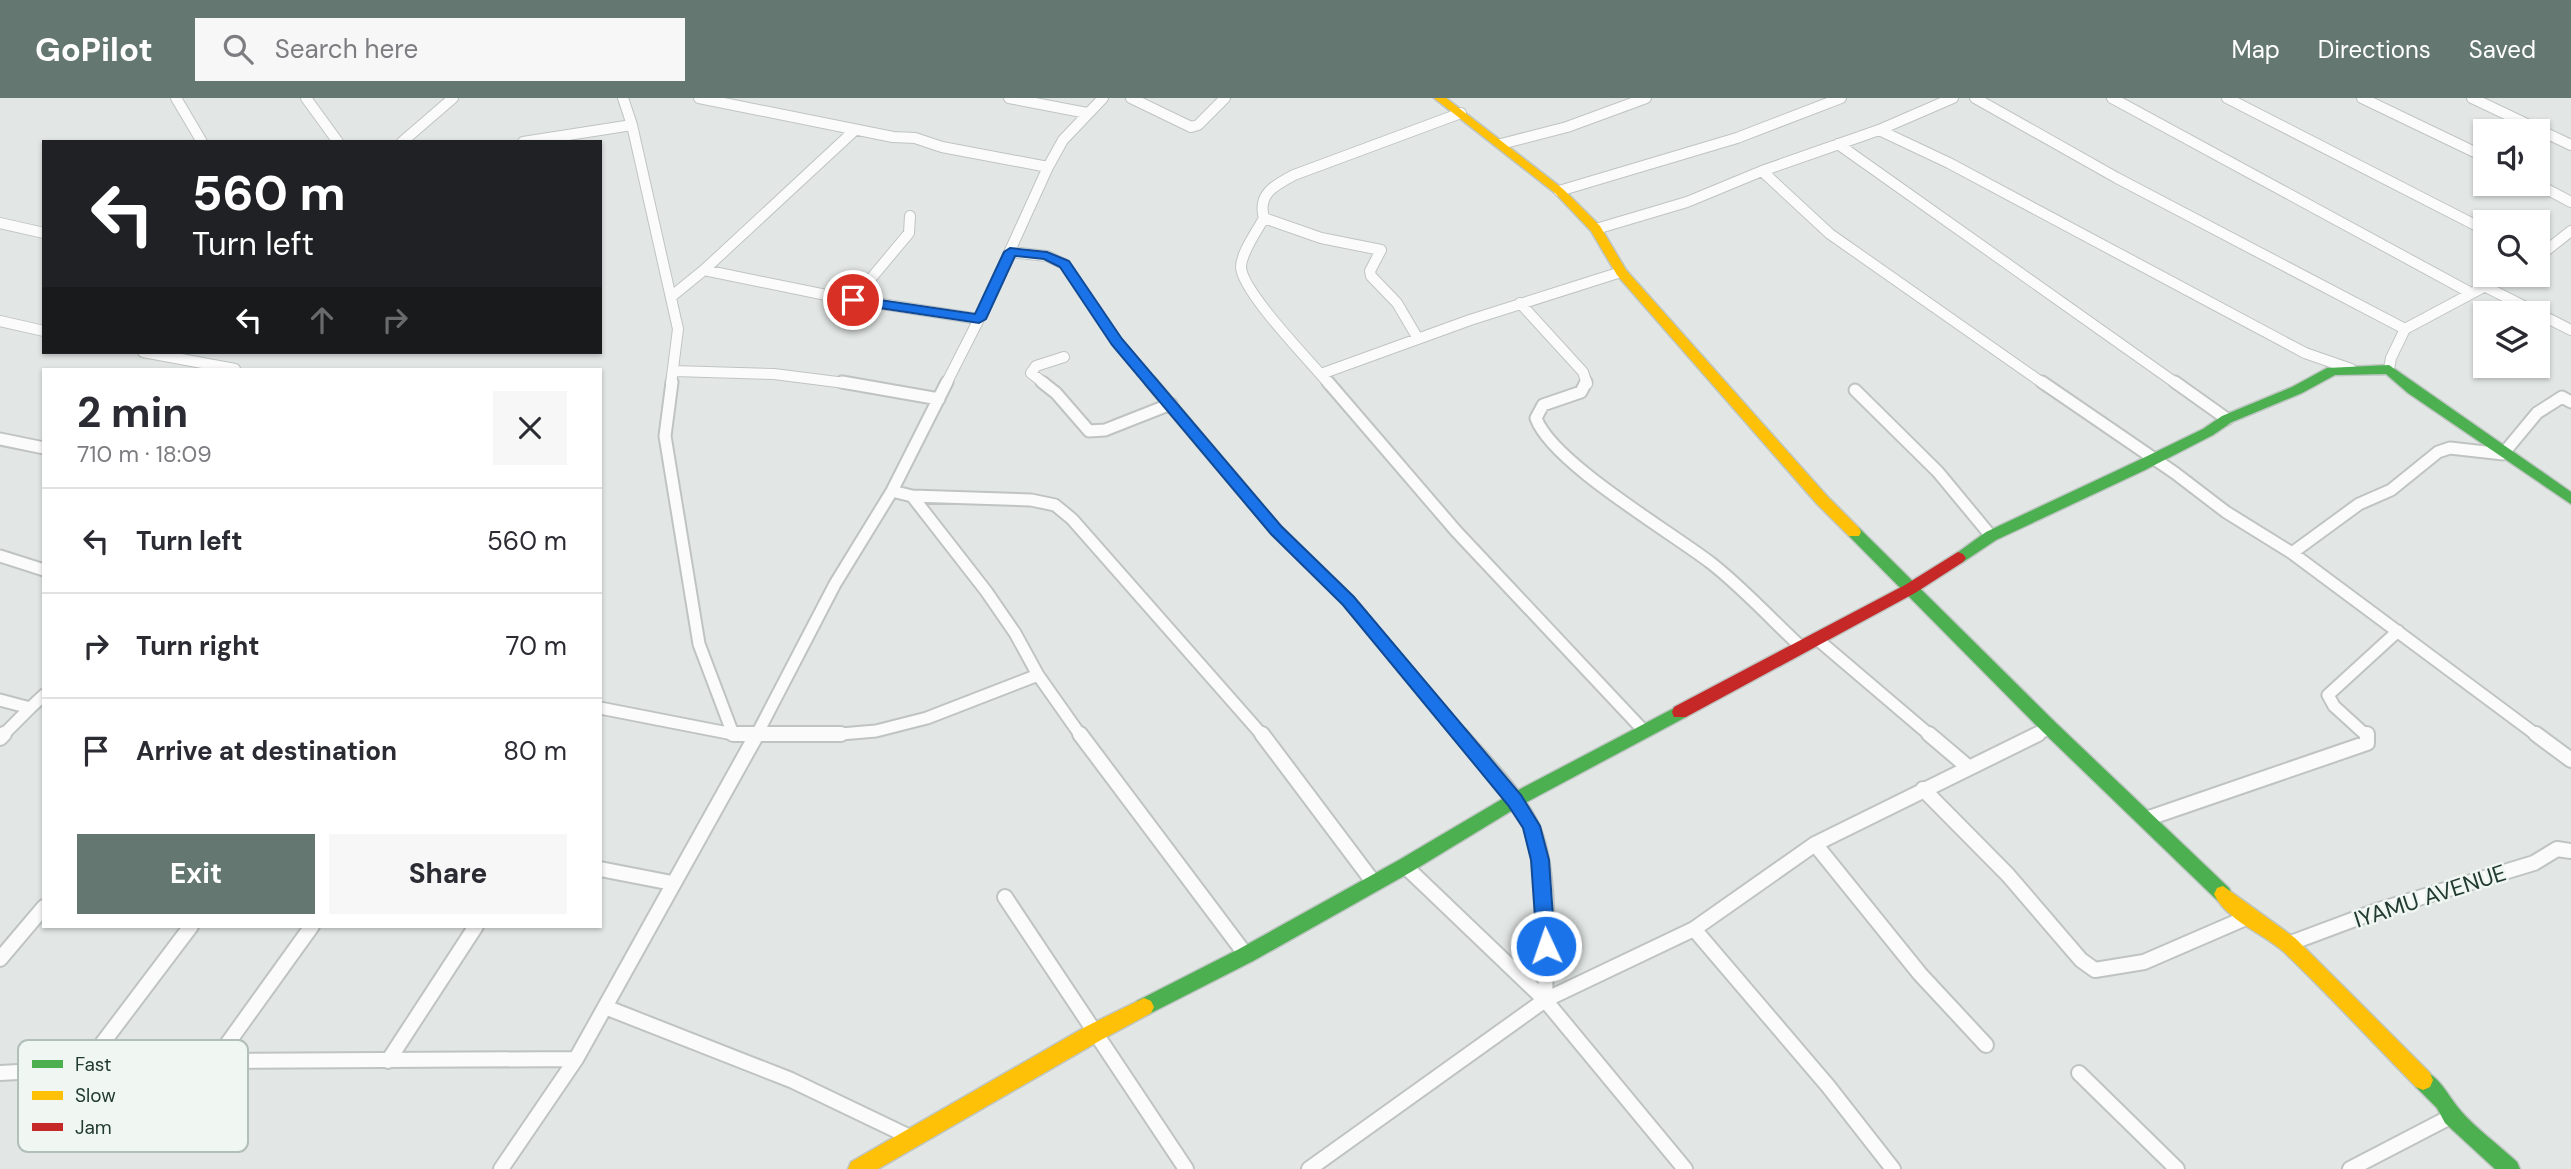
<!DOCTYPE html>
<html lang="en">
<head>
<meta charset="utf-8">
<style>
	:root { --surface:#fff; --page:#f7f7f7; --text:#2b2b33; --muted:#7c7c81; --line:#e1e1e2; --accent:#657771 }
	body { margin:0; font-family:"DM Sans",sans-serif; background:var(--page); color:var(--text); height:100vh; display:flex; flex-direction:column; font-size:26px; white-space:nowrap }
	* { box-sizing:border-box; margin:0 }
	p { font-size:23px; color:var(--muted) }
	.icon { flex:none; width:38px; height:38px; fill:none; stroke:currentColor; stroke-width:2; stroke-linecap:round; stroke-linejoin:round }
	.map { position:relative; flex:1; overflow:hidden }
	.details { position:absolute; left:42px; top:270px; width:560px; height:560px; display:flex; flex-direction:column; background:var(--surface); border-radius:0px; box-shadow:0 2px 5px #0004 }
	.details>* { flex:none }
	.hud { position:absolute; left:42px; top:42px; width:560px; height:214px; border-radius:0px; box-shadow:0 2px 5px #0004; background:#202124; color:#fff; overflow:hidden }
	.fabs { position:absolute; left:2473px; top:21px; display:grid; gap:14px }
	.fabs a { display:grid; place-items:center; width:77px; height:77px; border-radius:0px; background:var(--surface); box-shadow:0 2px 5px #0004; font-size:35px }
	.pin { position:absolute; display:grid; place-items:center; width:60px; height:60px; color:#fff; margin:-30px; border:4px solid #fff; border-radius:50%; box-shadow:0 2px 7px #0007 }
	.me { position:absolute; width:77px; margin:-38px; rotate:357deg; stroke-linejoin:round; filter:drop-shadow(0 0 5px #0008) }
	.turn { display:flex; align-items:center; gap:24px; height:147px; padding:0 35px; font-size:32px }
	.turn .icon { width:91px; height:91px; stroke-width:2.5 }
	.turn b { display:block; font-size:49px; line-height:60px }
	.lanes { display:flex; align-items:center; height:66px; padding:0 35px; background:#0003; justify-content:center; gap:35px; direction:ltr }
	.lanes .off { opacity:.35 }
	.round { display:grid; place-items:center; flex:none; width:74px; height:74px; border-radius:0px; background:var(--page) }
	.head { display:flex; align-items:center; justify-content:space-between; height:119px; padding:0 35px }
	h1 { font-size:42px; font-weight:700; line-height:52px }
	.button { display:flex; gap:14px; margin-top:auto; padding:14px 35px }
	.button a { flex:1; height:80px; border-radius:0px; background:var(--accent); color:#fff; font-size:28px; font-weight:700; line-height:80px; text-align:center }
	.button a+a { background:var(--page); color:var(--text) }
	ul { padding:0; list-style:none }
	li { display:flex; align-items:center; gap:21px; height:105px; padding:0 35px; border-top:2px solid var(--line) }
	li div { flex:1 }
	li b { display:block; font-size:26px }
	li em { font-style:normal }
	header { display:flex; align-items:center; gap:42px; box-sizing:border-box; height:98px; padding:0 35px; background:var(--accent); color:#fff }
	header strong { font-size:33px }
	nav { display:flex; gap:38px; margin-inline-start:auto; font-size:24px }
	.search { width:490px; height:63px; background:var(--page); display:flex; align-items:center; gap:18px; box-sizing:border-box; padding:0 24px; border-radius:0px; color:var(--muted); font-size:26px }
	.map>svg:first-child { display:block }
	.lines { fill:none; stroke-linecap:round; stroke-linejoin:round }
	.street-far2-casing { stroke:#bfc4c2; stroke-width:12 }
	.street-far1-casing { stroke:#bfc4c2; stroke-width:15 }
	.street-casing { stroke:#bfc4c2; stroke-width:18 }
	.fast-casing { stroke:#bec5c2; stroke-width:3 }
	.slow-casing { stroke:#bec5c2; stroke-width:3 }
	.jam-casing { stroke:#bec5c2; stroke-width:3 }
	.street-far2 { stroke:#fbfbfb; stroke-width:10 }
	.street-far1 { stroke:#fbfbfb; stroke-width:11 }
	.street { stroke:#fbfbfb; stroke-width:14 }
	.fast { fill:#4caf50; fill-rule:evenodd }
	.slow { fill:#ffc107; fill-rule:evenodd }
	.jam { fill:#c62828; fill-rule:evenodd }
	.route { fill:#1a73e8; stroke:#114b97; stroke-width:2 }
	.labels { text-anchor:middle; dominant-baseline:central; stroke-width:5; stroke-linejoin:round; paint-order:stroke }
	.street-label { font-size:23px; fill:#213a32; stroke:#f0f7f3 }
	.key { fill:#f0f7f3; stroke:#b2beb9; stroke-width:2 }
	.key-label { font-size:19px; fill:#213a32 }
</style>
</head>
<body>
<header>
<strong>GoPilot</strong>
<div class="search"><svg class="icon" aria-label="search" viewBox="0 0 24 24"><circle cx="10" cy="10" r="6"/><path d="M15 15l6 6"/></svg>Search here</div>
<nav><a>Map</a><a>Directions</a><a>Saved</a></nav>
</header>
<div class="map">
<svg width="2571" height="1071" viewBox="0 0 2571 1071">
	<rect width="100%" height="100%" fill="#e2e7e5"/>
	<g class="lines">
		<defs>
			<path id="street-far2" d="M 176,0 L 202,44
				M 306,0 L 338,44
				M 623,0 L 632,27 L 678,231 L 671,286
				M 699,0 L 893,39 L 915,40 L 942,49 L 1048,69
				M 1009,0 L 1087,15
				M 1131,0 L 1191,29 L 1198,27 L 1225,0
				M 1975,0 L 2117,80 L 2405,231
				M 2112,0 L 2471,195
				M 2227,0 L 2485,132
				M 2362,0 L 2485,59
				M 2472,0 L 2571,47
				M 1879,32 L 1949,65 L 2305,255 L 2351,271
				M 402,44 L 453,0
				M 523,44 L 632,27
				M 1501,46 L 1567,29 L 1646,0
				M 1838,46 L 2177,286
				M 1762,73 L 1830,136 L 2044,286
				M 2537,86 L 2571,104
				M 1559,93 L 1737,40 L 1841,0
				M 1264,120 L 1321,140 L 1381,152 L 1370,173 L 1371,178 L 1397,205 L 1417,239
				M 0,125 L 44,135
				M 1596,131 L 1687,104 L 1762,73 L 1879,32 L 1953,0
				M 1010,154 L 1047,158 L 1064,166 L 1117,244 L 1152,286
				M 2538,159 L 2571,133
				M 704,172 L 836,199 L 979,221
				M 2486,189 L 2571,232
				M 672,198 L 704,172 L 855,32
				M 853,202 L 909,135 L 910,118
				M 1520,205 L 1583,274 L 1587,286
				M 0,223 L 44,233
				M 143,254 L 235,271
				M 2389,271 L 2391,260 L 2405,231 L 2506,177
				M 674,273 L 774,276 L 853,286
				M 1321,276 L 1470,222 L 1621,174
				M 946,286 L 979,221 L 1048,69 L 1063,42 L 1103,0
				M 1045,286 L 1031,275 L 1036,268 L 1064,259
				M 1329,286 C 1311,264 1242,194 1241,169 C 1241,155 1257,133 1264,120 C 1257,96 1275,87 1294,77 L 1461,15"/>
			<path id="street-far1" d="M 672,284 L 665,338 L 699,546 L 733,636
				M 842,284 L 939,301
				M 1042,284 L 1056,295 L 1089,333 L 1105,332 L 1171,306
				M 1151,284 L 1276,432 L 1349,503 L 1461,638
				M 1328,284 L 1456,433 L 1644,633
				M 1586,284 L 1581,294 L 1543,307 L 1536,320 C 1551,364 1671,434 1711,465 C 1743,490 1771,521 1801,549
				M 2042,284 L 2175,375 L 2226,414 L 2292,455 L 2538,638
				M 2175,284 L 2227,321
				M 1855,292 L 1938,374 L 1991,438
				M 0,341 L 44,350
				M 892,393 L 912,398 L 1031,402 L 1055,407 L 1072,421 L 1263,638
				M 912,398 L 986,493 L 1015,535 L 1038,577 L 1081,638
				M 2292,455 L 2359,406 L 2391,392 L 2438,354 L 2450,350 L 2503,356 L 2537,315 L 2562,299 L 2571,304
				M 0,458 L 44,472
				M 1817,541 L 1931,638
				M 0,602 L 30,610 L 44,597
				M 600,610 L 733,636 L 829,637 L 876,633 L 927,620 L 1038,577
				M 2,638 L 30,610
				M 756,638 L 835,486 L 892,393 L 947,284
				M 2034,638 L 2050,630
				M 2367,638 L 2334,608 L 2328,597 L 2398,533"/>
			<path id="street" d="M 733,636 L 841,636
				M 1080,636 L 1246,857
				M 1262,636 L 1374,785
				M 1460,636 C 1484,664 1513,692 1530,725 C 1552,767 1546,855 1545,902
				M 1929,636 L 1968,669
				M 2536,636 L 2571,662
				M 0,640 L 4,636
				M 1923,691 L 2008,777 L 2081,862 L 2095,872 L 2144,864 L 2248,819
				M 2146,721 L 2367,645 L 2367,636
				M 1815,746 L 1920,876 L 1986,947
				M 1405,768 L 1545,902 L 1685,1071
				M 600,771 L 672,785
				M 1005,799 L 1186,1071
				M 1694,831 L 1828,988 L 1893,1071
				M 2288,846 L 2379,812 L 2534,765 L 2557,751 L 2571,753
				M 0,861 L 44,809
				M 605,909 L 791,982 L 912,1040
				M 215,963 L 312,828
				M 388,963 L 476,828
				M 83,971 L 191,828
				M 0,975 L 215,963 L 576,961
				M 2079,975 L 2177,1071
				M 501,1071 L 576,961 L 757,636
				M 1309,1071 L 1545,902 L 1694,831 L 1815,746 L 2038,636
				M 2350,1071 L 2452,1018"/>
			<path id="fast" d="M 2389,267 L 2571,394 L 2571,406 L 2408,295 L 2386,276 L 2335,277 L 2302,295 L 2232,324 L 2213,337 L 2145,372 L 1996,442 L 1963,464 L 1953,464 L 1950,460 L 1986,434 L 2135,364 L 2203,331 L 2222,318 L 2292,289 L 2327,270 Z
				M 1854,429 L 1859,430 L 2056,625 L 2229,790 L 2232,796 L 2229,802 L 2223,804 L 2217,802 L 2044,635 L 1849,438 L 1847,434 L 1849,430 Z
				M 1680,607 L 1686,609 L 1688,614 L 1686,619 L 1521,707 L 1411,774 L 1253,863 L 1151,915 L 1144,918 L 1137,915 L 1134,909 L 1137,903 L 1239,851 L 1399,762 L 1509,697 Z
				M 2423,972 C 2441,980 2448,998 2460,1012 C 2476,1031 2499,1047 2517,1064 L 2520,1071 L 2495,1071 L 2445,1025 L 2437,1010 L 2416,989 L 2413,982 L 2416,975 Z"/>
			<path id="slow" d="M 1434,0 L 1446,0 L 1563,91 L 1600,128 L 1626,172 L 1827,398 L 1859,430 L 1861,434 L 1859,438 L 1849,438 L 1817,406 L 1617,177 L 1591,133 L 1555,95 Z
				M 2223,788 L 2295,840 L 2430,975 L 2433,982 L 2430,989 L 2423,992 L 2416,989 C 2372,944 2329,897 2284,854 C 2263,835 2227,823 2214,796 L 2217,790 Z
				M 1144,900 L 1151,903 L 1154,909 L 1151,915 L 1101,942 L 878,1071 L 848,1071 L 851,1064 L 1087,928 Z"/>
			<path id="jam" d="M 1958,454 L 1963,456 L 1966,460 L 1963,464 L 1915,495 L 1686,619 L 1674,619 L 1672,614 L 1674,609 L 1905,487 Z"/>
		</defs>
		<use href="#street-far2" class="street-far2-casing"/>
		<use href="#street-far1" class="street-far1-casing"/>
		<use href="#street" class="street-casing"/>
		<use href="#fast" class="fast-casing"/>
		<use href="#slow" class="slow-casing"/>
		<use href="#jam" class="jam-casing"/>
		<use href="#street-far2" class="street-far2"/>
		<use href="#street-far1" class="street-far1"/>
		<use href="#street" class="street"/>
		<use href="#fast" class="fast"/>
		<use href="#slow" class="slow"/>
		<use href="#jam" class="jam"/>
	</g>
	<path class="route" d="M 1010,150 L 1047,154 L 1069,163 L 1122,241 L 1281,428 L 1354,499 L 1521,697 L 1540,728 L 1549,762 L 1555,848 L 1553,854 L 1546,856 L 1539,854 L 1537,848 L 1531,762 L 1523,730 L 1508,707 L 1343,507 L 1271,436 L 1112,247 L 1060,169 L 1044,161 L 1015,158 L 986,221 L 979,225 L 853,206 L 846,202 L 853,198 L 975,216 L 1004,154 Z"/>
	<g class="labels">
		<g class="street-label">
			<text transform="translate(2430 798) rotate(-18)">IYAMU AVENUE</text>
		</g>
	</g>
	<rect x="18" y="942" width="230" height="112" rx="10" class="key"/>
	<rect x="32" y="962" width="31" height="8" fill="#4caf50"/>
	<rect x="32" y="993" width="31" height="9" fill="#ffc107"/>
	<rect x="32" y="1025" width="31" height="8" fill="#c62828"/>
	<g class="key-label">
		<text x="75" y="973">Fast</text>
		<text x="75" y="1004">Slow</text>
		<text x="75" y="1036">Jam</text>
	</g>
</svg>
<div class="fabs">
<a><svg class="icon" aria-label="sound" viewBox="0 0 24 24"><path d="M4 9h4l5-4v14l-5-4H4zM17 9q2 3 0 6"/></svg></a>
<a><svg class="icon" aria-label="search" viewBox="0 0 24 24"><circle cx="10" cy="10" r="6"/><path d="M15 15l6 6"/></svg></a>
<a><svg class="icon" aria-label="layers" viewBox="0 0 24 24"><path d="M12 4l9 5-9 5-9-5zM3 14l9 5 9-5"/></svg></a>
</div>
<div class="pin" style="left:853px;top:202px;background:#d93025"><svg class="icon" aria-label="arrive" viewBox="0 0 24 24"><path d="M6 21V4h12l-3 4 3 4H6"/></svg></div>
<svg class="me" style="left:1546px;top:848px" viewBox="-20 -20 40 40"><circle r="17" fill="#1a73e8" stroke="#fff" stroke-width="3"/><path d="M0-11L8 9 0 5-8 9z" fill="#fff"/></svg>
<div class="hud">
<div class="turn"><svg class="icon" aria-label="left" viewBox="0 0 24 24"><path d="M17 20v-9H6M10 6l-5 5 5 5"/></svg><div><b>560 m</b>Turn left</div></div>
<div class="lanes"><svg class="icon" aria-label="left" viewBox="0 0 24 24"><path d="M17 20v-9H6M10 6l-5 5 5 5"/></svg><svg class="icon off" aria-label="ahead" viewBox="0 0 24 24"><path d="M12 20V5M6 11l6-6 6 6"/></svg><svg class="icon off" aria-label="right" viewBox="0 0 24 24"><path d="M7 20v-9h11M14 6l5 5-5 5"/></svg></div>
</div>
<section class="details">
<div class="head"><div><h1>2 min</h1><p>710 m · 18:09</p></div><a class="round"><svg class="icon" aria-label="close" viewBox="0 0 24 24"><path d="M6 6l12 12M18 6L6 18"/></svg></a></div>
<ul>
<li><svg class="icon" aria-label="left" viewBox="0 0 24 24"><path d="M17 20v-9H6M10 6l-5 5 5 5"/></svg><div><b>Turn left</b></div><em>560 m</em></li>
<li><svg class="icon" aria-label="right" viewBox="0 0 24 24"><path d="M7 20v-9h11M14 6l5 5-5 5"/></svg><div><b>Turn right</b></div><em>70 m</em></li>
<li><svg class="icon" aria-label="arrive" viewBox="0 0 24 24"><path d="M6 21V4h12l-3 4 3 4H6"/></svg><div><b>Arrive at destination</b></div><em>80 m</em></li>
</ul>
<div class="button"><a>Exit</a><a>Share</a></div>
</section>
</div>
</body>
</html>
